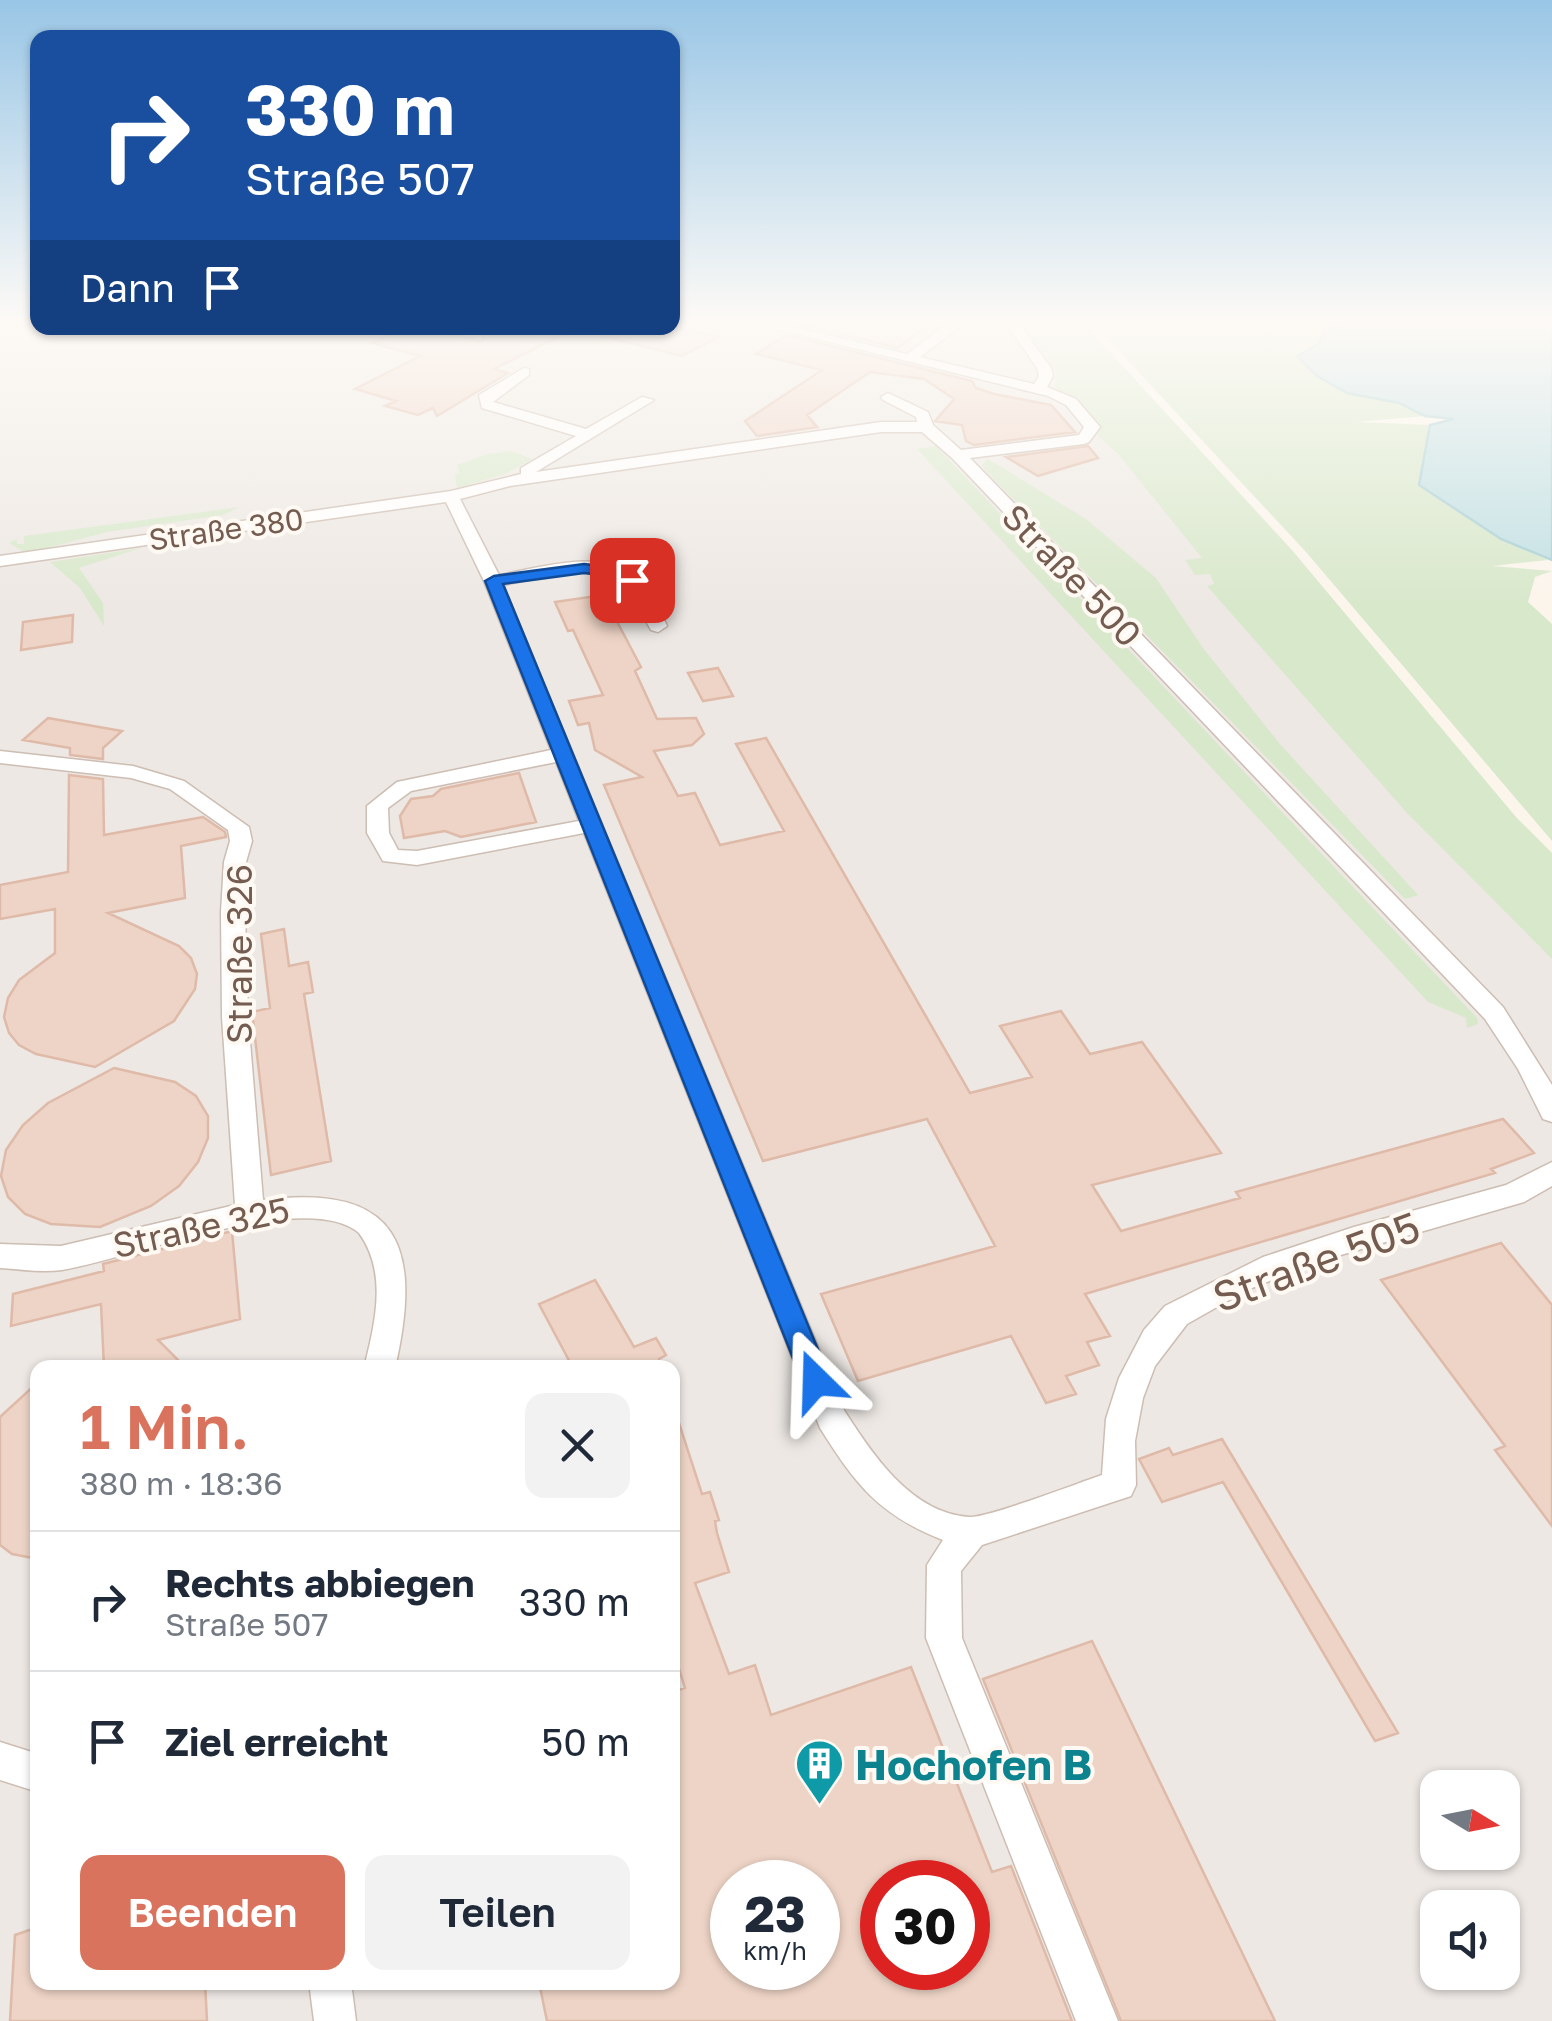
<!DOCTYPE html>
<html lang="de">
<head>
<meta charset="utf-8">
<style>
	:root { --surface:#fff; --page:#f2f2f3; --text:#1f2937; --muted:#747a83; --line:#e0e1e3; --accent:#d9735d }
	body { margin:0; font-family:"Golos Text",sans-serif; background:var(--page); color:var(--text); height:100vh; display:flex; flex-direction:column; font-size:38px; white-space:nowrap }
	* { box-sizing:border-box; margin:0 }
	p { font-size:32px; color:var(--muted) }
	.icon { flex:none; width:55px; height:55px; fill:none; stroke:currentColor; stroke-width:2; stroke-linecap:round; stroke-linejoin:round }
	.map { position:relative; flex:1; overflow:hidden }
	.side { position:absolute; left:30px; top:1360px; width:650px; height:630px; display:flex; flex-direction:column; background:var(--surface); border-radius:20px; box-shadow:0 2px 8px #0004 }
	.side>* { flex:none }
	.top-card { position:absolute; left:30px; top:30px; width:650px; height:305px; border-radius:20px; box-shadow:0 2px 8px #0004; background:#1a4fa0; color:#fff; overflow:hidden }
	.needle { width:65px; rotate:100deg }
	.controls { position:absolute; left:1420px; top:1770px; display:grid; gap:20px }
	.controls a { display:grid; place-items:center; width:100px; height:100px; border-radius:20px; background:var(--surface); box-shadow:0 2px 8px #0004; font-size:50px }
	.speed { position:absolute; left:710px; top:1860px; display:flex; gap:20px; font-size:50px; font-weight:700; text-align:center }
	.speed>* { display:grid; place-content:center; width:130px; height:130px; border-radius:50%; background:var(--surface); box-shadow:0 2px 8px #0004; line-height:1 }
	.speed small { font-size:25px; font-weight:400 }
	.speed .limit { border:15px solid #d22; background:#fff; color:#111 }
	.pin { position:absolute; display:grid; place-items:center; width:85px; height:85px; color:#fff; margin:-42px; border-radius:20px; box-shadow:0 5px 15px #0006 }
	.me { position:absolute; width:110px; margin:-55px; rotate:338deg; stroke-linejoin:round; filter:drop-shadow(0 0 8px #0008) }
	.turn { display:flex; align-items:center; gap:35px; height:210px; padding:0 50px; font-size:45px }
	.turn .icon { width:130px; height:130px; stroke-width:2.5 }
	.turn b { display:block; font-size:70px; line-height:85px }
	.then { display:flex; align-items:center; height:95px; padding:0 50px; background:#0003; gap:20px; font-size:38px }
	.round { display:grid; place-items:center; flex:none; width:105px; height:105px; border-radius:20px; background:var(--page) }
	.head { display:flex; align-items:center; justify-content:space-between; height:170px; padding:0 50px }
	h1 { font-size:60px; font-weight:600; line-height:75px; color:var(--accent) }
	.action { display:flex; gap:20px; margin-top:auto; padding:20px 50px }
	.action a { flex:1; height:115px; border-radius:20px; background:var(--accent); color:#fff; font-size:40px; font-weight:600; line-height:115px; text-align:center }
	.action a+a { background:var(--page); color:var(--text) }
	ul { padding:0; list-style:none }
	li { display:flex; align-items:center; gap:30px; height:140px; padding:0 50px; border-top:2px solid var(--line) }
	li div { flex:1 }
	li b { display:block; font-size:38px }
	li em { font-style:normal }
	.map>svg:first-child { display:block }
	.industrial { fill:#ede8e4; fill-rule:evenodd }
	.green { fill:#d8e8cb }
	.water { fill:#c2e0e4; stroke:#a9d0d5; stroke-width:2.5 }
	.building { fill:#eed4c6; stroke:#dfbaa8; stroke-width:2.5; fill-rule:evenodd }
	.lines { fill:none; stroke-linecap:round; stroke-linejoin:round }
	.minor-casing { stroke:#cdbdb2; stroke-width:3 }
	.minor { fill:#fff; fill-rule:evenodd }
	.route { fill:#1a73e8; stroke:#114b97; stroke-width:2.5 }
	.labels { text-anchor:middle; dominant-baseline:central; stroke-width:8; stroke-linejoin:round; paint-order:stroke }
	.far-street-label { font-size:30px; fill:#755c50; stroke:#fef9f2 }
	.street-label { font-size:35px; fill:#755c50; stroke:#fef9f2 }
	.near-street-label { font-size:42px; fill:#755c50; stroke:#fef9f2 }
	.near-culture-label { font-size:42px; font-weight:bold; fill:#0d838f; stroke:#fef9f2; text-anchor:start }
</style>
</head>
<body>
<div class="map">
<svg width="1552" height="2021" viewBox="0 0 1552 2021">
	<rect width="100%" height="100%" fill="#fbf5ec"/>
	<path class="industrial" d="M 0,323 L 37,323 L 38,328 L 1023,323 L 1552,945 L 1552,2021 L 0,2021 ZM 38,1368 L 672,1368 L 672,1982 L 38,1982 ZM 1438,1788 L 1502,1788 L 1502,1852 L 1438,1852 ZM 732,1882 L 818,1882 L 818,1968 L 732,1968 ZM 882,1882 L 968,1882 L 968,1968 L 882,1968 ZM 1438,1908 L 1502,1908 L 1502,1972 L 1438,1972 Z"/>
	<path class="green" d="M 1020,323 L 1083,323 L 1291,549 L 1516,817 L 1552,853 L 1552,959 L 1407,813 L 1207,586 L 1214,584 L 1210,574 L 1195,575 L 1185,560 L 1202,558 L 1119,455 L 1097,435 L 1098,428 L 1079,403 L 1054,387 L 1056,372 Z
		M 1093,323 L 1343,324 C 1325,328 1318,346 1299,352 L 1317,376 L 1347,393 L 1399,403 L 1425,416 L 1356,422 L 1430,425 L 1419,485 L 1501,539 L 1548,560 L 1492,566 L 1552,571 L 1535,577 L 1528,602 L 1552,624 L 1552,841 L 1306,552 Z
		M 936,446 L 1477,1018 L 1478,1024 L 1467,1028 L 1466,1018 L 1428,1002 L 917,449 Z
		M 511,451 L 532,459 L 505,474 L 457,488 L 455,475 L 460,473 L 457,465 L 488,454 Z
		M 988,459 L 1086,519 L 1156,578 L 1203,648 L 1280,744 L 1418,895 L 1405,899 L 987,472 L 982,465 Z
		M 240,507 L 223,515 L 107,532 L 43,549 L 24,552 L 9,543 L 17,539 L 17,544 L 24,544 L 24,536 Z
		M 141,548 L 79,568 L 103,603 L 104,626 L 80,588 L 50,562 Z"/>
	<path class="water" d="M 1552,323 L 1552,560 L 1501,539 L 1419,485 L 1430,425 L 1454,419 L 1425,416 L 1399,403 L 1347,393 L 1317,376 L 1297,356 L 1317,345 L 1325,331 L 1343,324 Z"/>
	<path class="building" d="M 807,323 L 933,323 L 897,348 L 803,325 Z
		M 406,328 L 427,328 L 483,342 L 485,328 L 576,328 L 494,369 L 508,373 L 437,416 L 433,408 L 418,415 L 385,406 L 396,401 L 355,389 L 420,356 L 372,343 Z
		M 602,328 L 678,328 L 719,337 L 682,356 L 601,336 Z
		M 787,335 L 972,381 L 976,388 L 994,394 L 1051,405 L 1075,432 L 974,445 L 966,441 L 962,425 L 935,421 L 954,399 L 924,379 L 870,372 L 807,415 L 817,427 L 757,436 L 745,421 L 822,370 L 756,354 Z
		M 1088,446 L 1098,458 L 1038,476 L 1006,457 Z
		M 603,595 L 641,667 L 635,671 L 657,719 L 696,718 L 704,734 L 692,745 L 654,751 L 678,796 L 695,793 L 720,845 L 784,831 L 736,744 L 766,738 L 970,1093 L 1032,1077 L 1000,1026 L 1061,1011 L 1090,1054 L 1142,1042 L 1221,1153 L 1092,1185 L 1121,1231 L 1240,1198 L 1236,1192 L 1503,1119 L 1534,1153 L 1491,1169 L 1495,1173 L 1085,1294 L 1110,1336 L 1087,1342 L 1099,1365 L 1066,1376 L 1076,1394 L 1046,1403 L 1011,1336 L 858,1381 L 821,1294 L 995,1246 L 927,1119 L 763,1161 L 604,785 L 642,777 L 595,750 L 589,723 L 578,725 L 569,701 L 603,695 L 573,630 L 568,631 L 555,602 Z
		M 73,615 L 72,642 L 21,650 L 23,622 Z
		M 718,668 L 733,696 L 703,701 L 688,673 Z
		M 48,718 L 122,731 L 103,748 L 103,759 L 70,755 L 70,748 L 23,740 Z
		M 519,773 L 536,822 L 461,837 L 445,831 L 404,838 L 400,816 L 411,799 L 433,796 L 441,789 Z
		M 69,775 L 103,779 L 104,835 L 203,817 L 225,832 L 226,837 L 181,846 L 185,898 L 108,913 L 179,946 L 191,958 L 197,974 L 195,989 L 174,1021 L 95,1067 L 36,1054 L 19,1045 L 9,1033 L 4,1017 L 8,998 L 19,980 L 55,953 L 55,909 L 0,919 L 0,885 L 68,872 Z
		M 284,929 L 289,966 L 308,962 L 313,992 L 304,994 L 331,1161 L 271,1175 L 252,1012 L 270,1008 L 261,934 Z
		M 114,1068 L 175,1082 L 196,1096 L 208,1116 L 208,1138 L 198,1162 L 179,1186 L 151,1206 L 100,1227 L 51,1224 L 25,1214 L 8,1197 L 1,1176 L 6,1150 L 23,1125 L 48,1103 Z
		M 232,1231 L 240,1319 L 158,1340 L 186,1368 L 104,1368 L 101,1304 L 11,1326 L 13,1294 L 104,1271 L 103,1264 Z
		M 1501,1243 L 1552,1305 L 1552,1526 L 1495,1450 L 1505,1446 L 1381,1280 Z
		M 595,1280 L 634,1347 L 656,1338 L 666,1355 L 659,1359 L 662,1368 L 573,1368 L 539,1304 Z
		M 38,1382 L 38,1559 L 12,1554 L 0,1545 L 0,1417 Z
		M 677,1417 L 702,1494 L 710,1492 L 719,1520 L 715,1521 L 717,1533 L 729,1572 L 695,1583 L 729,1674 L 755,1665 L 771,1715 L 911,1667 L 992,1872 L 1011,1866 L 1072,2021 L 547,2021 L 539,1982 L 672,1982 L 672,1692 L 685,1688 L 672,1647 L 672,1418 ZM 732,1882 L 818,1882 L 818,1968 L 732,1968 ZM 882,1882 L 968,1882 L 968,1968 L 882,1968 Z
		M 1222,1439 L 1398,1733 L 1375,1741 L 1223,1482 L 1162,1502 L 1139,1459 L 1169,1448 L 1173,1455 Z
		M 1092,1641 L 1275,2021 L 1121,2021 L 983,1679 Z
		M 38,1927 L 38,1982 L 205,1982 L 207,2021 L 10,2021 L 15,1935 Z"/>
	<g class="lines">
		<defs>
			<path id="minor" d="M 753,323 L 777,323 L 907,354 L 949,323 L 964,323 L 920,357 L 1034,384 L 1039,376 L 1037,368 L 1006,323 L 1019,323 L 1051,368 L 1053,376 L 1047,387 L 1076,399 L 1100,427 L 1089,442 L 1084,444 L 970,458 L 1503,1007 L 1552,1085 L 1552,1122 L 1543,1119 L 1518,1069 L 1485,1019 L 952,458 L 922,432 L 881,432 L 510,486 L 460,499 L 499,575 C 540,568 603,547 638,578 C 652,590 659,610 667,626 L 658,632 L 651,630 C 643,617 638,600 628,588 C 600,558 538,579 503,585 L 844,1410 C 872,1454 911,1513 969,1517 C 988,1518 1078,1483 1102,1475 L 1106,1419 L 1119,1378 L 1144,1330 L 1165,1306 L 1263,1257 L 1354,1227 L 1506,1185 L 1552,1162 L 1552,1186 L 1524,1202 L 1320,1261 L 1247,1290 L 1187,1324 L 1155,1366 L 1143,1398 L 1135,1441 L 1136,1485 L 1131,1496 L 982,1545 L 961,1571 L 962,1638 L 1118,2021 L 1076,2021 L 926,1638 L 927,1565 L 943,1540 C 879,1515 856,1485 820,1428 L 584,833 L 417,865 L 383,861 L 367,833 L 367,806 L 397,782 L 551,750 L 484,581 L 446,502 L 0,566 L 0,556 L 451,491 L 521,474 L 521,468 L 576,436 L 482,408 L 479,395 L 524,368 L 529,369 L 529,375 L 493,402 L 586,429 L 642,397 L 654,400 L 536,472 L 881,422 L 917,422 L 916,417 L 883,400 L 881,397 L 888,393 L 928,412 L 933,425 L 961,450 L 1079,435 L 1084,427 L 1066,405 L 1048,396 ZM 556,762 L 579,821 L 417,851 L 398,850 L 389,833 L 388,808 L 411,791 Z
				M 0,751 L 133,766 L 184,781 L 249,827 L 252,841 L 246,862 L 245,912 L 248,1017 L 263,1200 C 399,1183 423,1246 395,1368 L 364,1368 C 375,1323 388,1273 359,1233 C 308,1188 128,1259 62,1270 C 41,1273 20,1269 0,1268 L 0,1244 L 61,1246 L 235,1205 L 222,1017 L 221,912 L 224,862 L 230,841 L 228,830 L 170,789 L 131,778 L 0,763 Z
				M 0,1742 L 38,1754 L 38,1792 L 0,1780 Z
				M 309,1982 L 351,1982 L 356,2021 L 314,2021 Z"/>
		</defs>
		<use href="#minor" class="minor-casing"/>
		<use href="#minor" class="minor"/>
	</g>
	<linearGradient id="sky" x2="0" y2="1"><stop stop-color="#99c6e6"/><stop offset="0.53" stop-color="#fdfaf6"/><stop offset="1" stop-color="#fdfaf6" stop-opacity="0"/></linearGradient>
	<rect width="1552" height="606" fill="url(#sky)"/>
	<path class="route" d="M 584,564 L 617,568 L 640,580 L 632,585 L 609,576 L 584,573 L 503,584 L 831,1381 L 827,1390 L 816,1393 L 806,1390 L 802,1381 L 485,581 L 494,576 Z"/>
	<defs>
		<symbol id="building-pin" viewBox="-11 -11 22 30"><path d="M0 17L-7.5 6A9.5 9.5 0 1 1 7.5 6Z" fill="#0f9aa8" stroke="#fef9f2"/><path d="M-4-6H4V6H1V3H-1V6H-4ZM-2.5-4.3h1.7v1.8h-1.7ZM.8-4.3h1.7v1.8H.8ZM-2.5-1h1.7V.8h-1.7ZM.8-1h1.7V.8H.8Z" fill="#fff"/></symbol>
	</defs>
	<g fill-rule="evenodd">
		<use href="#building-pin" x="792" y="1736" width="55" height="75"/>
	</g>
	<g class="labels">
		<g class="far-street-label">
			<text transform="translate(226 529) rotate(-8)">Straße 380</text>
		</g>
		<g class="street-label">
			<text transform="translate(1072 575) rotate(46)">Straße 500</text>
			<text transform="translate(239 954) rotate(-90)">Straße 326</text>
			<text transform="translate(201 1227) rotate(-12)">Straße 325</text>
		</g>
		<g class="near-street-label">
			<text transform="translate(1316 1261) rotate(-20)">Straße 505</text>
		</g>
		<g class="near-culture-label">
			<text x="855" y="1764">Hochofen B</text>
		</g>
	</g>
</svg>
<div class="controls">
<a><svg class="needle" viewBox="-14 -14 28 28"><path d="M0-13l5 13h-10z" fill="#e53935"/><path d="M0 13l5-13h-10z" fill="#747a83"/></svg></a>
<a><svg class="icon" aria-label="sound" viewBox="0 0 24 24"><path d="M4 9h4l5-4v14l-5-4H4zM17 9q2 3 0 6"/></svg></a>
</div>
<div class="speed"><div>23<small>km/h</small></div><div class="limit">30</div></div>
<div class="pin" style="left:632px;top:580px;background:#d93025"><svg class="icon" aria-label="arrive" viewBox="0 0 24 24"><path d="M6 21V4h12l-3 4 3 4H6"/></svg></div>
<svg class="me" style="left:816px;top:1381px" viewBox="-20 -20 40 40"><path d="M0-17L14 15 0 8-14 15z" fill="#1a73e8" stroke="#fff" stroke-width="4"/></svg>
<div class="top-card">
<div class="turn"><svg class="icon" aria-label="right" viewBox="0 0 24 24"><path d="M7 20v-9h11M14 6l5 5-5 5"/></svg><div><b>330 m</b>Straße 507</div></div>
<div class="then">Dann<svg class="icon" aria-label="arrive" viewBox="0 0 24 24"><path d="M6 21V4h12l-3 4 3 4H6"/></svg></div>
</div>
<section class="side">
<div class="head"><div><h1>1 Min.</h1><p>380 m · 18:36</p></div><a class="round"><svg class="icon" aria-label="close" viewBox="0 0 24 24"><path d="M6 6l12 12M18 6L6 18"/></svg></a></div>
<ul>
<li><svg class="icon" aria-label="right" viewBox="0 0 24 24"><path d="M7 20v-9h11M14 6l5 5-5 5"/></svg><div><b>Rechts abbiegen</b><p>Straße 507</p></div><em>330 m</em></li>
<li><svg class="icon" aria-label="arrive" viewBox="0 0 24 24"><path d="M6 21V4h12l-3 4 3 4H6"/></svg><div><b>Ziel erreicht</b></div><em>50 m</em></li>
</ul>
<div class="action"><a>Beenden</a><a>Teilen</a></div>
</section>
</div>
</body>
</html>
